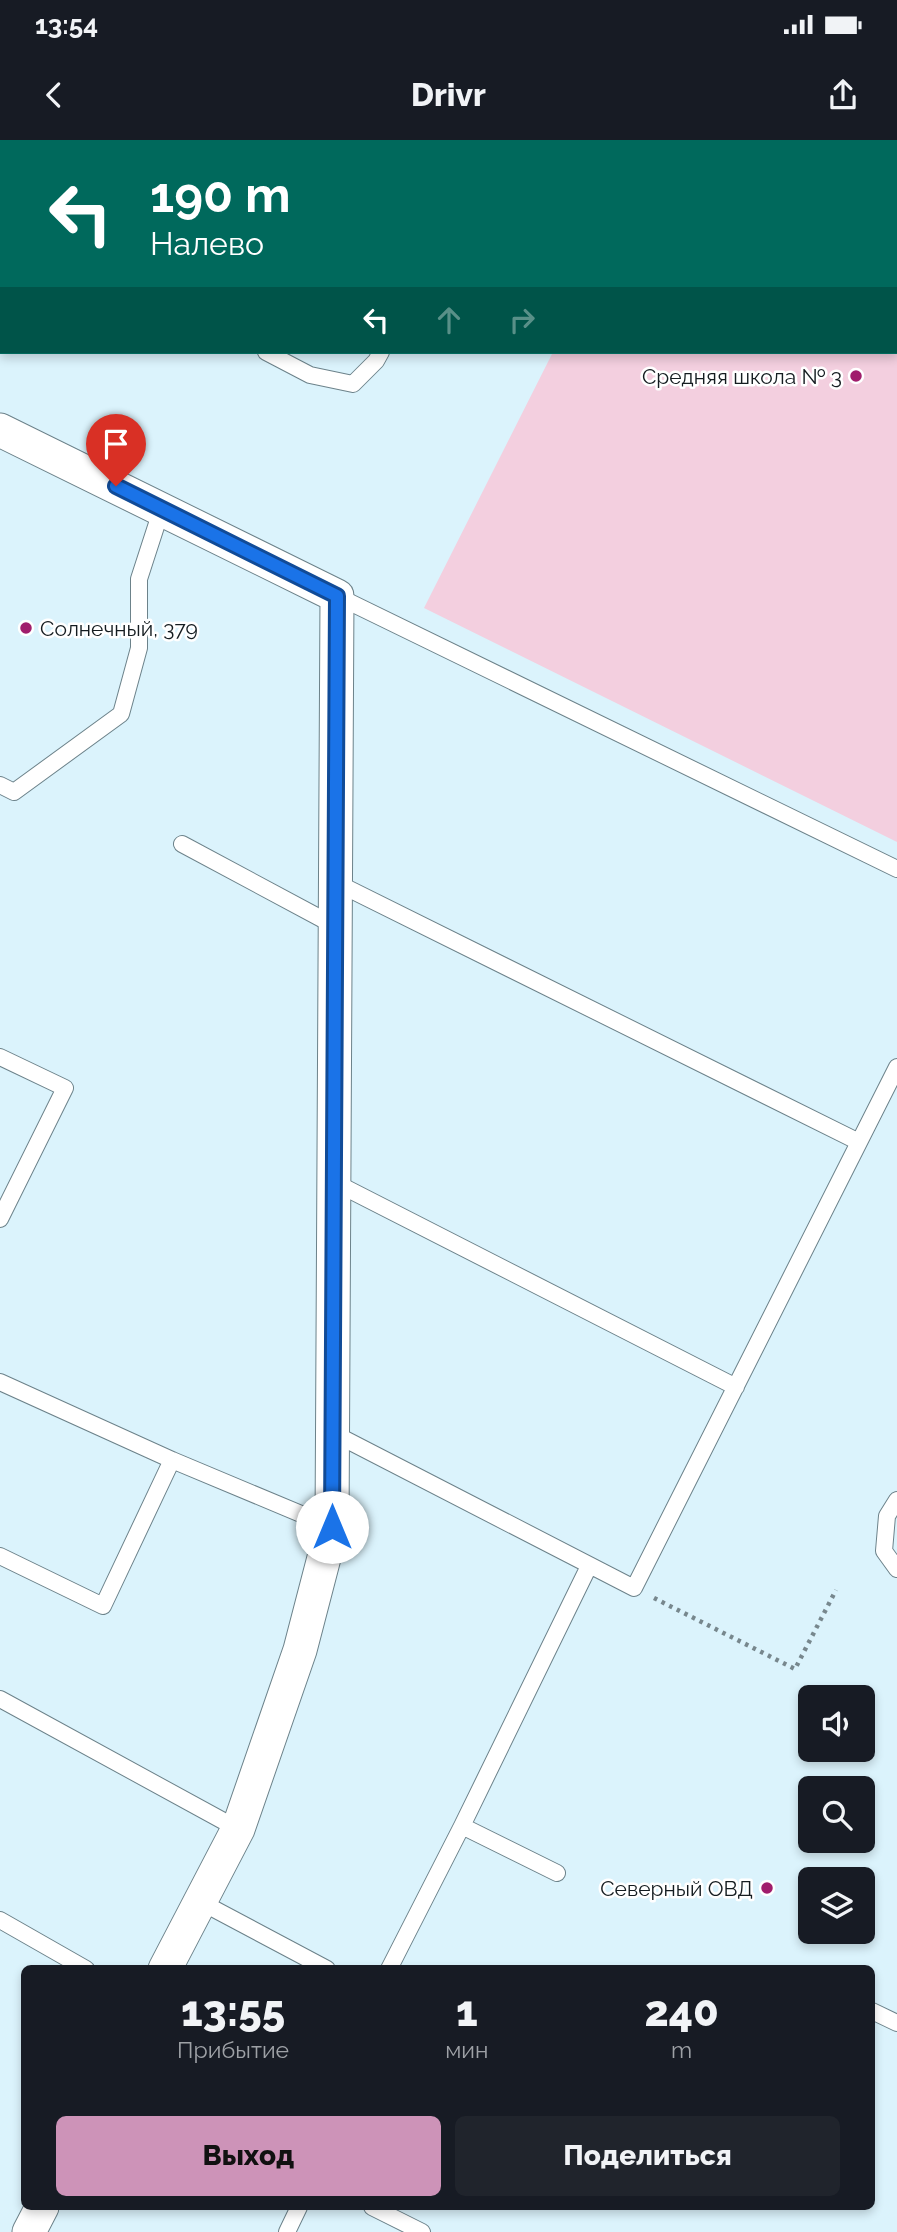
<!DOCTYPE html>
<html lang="ru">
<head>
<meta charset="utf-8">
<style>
	:root { --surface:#171b24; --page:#20242c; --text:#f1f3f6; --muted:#9ea1a6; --accent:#cd93b8 }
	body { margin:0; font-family:Raleway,sans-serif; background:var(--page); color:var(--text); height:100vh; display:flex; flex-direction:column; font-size:26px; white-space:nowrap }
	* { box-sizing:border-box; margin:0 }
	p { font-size:23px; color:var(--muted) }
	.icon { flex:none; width:38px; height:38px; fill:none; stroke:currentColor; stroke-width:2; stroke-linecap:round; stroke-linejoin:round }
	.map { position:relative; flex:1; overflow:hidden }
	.drawer { position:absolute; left:21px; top:1825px; width:854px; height:245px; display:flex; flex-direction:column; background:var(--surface); border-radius:10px; box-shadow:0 4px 10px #0003 }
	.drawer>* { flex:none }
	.guide { position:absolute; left:0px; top:0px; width:898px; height:214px; box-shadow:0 4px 10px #0003; background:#00695c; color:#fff; overflow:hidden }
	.buttons { position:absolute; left:798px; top:1545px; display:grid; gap:14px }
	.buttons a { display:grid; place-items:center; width:77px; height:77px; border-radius:10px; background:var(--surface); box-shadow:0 4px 10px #0003; font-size:35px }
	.pin { position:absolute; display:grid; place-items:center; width:60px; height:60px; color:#fff; margin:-72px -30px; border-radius:50% 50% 50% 0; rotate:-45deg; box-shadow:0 0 7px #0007 }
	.pin .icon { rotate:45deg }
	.me { position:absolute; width:77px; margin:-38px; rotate:0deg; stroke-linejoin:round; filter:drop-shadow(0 0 5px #0008) }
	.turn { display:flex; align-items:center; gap:24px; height:147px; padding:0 35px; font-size:32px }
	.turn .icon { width:91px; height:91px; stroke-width:2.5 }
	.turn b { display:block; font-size:49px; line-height:60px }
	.lanes { display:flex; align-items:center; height:66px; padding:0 35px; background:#0003; justify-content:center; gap:35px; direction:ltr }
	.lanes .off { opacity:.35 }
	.eta { display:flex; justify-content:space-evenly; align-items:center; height:119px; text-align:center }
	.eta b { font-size:42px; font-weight:800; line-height:49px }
	.action { display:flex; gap:14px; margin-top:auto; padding:14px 35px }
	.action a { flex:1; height:80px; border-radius:10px; background:var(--accent); color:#111; font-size:28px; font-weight:800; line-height:80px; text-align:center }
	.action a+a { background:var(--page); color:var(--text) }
	.status { display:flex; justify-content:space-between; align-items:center; height:49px; padding:0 35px; background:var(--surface); direction:ltr }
	.status svg { height:19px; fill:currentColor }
	header { display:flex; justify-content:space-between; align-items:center; height:91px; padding:0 35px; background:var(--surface); font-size:32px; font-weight:800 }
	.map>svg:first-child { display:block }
	.green { fill:#f3cfdf }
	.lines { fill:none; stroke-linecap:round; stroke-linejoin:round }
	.lane-casing { stroke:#6c828a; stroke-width:18 }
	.street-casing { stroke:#6c828a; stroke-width:35 }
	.path { stroke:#77878d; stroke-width:4.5; stroke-dasharray:3.5 5; stroke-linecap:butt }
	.lane { stroke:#fff; stroke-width:16 }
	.street { stroke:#fff; stroke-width:33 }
	.route-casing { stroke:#114b97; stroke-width:18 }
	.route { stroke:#1a73e8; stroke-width:12 }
	.poi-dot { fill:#a01d6c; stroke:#fff; stroke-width:2.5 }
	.labels { text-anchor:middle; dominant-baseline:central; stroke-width:5; stroke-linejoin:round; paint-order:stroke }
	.poi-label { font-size:21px; fill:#141c20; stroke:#fff; text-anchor:end }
</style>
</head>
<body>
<div class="status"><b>13:54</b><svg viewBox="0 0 49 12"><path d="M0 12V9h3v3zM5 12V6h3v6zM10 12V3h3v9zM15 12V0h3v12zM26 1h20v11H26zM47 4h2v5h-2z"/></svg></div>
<header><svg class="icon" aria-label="back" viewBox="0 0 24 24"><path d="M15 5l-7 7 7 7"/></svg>Drivr<svg class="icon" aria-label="share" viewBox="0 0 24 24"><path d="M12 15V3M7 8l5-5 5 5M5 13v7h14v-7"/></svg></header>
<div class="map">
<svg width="897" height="2092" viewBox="0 0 897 2092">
	<rect width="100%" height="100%" fill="#dbf3fc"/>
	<path class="green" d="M 660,0 L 897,0 L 897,702 L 424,468 L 553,212 L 896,212 L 896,2 L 660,2 Z"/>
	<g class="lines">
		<defs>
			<path id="lane" d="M 108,2 L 109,0
				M 488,2 L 489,0
				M 0,71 L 2,72
				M 266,212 L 310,235 L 353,244 L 376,221 L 381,212
				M 337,456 L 897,729
				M 0,645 L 14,652 L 121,574 L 139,508 L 139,439 L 162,368
				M 182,704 L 335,786
				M 335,742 L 859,1002
				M 0,917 L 65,948 L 0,1079
				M 334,1042 L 736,1247
				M 0,1242 L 172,1320 L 332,1387
				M 333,1293 L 634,1448 L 897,927
				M 897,1360 L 887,1376 L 884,1411 L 897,1429
				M 0,1416 L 103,1466 L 172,1320
				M 0,1559 L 238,1689
				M 462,1686 L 557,1733
				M 199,1761 L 327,1829
				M 0,1780 L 86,1829
				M 389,1829 L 462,1686 L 589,1426
				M 872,1871 L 897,1883
				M 372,2067 L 422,2092
				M 287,2092 L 299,2067"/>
			<path id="street" d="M 0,290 L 337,456 L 332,1387 L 300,1510 L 238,1689 L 165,1829
				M 29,2092 L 42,2067"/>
		</defs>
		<use href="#lane" class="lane-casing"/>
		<use href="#street" class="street-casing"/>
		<path class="path" d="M 654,1458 L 795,1529 L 836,1450"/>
		<use href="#lane" class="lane"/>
		<use href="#street" class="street"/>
	</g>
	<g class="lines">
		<defs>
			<path id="route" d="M 116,346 L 337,456 L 332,1387"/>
		</defs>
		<use href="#route" class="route-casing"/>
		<use href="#route" class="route"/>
	</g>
	<g class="poi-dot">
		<circle cx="856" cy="236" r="7"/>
		<circle cx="26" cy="488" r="7"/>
		<circle cx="767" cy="1748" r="7"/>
	</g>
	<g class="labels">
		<g class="poi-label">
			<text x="842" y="236">Средняя школа № 3</text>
			<text x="40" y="488" text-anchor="start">Солнечный, 379</text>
			<text x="753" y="1748">Северный ОВД</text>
		</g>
	</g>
</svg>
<div class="buttons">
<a><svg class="icon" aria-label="sound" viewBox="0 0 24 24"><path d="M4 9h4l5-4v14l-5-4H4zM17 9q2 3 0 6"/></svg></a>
<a><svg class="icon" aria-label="search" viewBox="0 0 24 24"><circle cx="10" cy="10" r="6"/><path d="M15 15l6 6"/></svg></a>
<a><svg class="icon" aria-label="layers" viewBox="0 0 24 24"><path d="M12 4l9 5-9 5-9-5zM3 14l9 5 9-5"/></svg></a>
</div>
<div class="pin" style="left:116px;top:346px;background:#d93025"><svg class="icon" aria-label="arrive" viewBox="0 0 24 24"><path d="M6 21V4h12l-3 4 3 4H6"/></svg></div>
<svg class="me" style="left:332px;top:1387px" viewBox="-20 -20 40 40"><circle r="19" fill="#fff"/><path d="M0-13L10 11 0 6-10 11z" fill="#1a73e8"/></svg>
<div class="guide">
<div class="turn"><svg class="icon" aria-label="left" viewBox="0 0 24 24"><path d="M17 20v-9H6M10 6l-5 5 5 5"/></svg><div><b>190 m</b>Налево</div></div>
<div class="lanes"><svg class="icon" aria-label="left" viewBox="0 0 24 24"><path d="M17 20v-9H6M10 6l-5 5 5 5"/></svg><svg class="icon off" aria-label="ahead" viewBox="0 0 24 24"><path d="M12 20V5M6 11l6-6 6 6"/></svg><svg class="icon off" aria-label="right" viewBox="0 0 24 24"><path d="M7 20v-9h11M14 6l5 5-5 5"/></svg></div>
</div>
<section class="drawer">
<div class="eta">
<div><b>13:55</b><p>Прибытие</p></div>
<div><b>1</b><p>мин</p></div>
<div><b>240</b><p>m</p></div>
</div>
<div class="action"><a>Выход</a><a>Поделиться</a></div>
</section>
</div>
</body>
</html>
